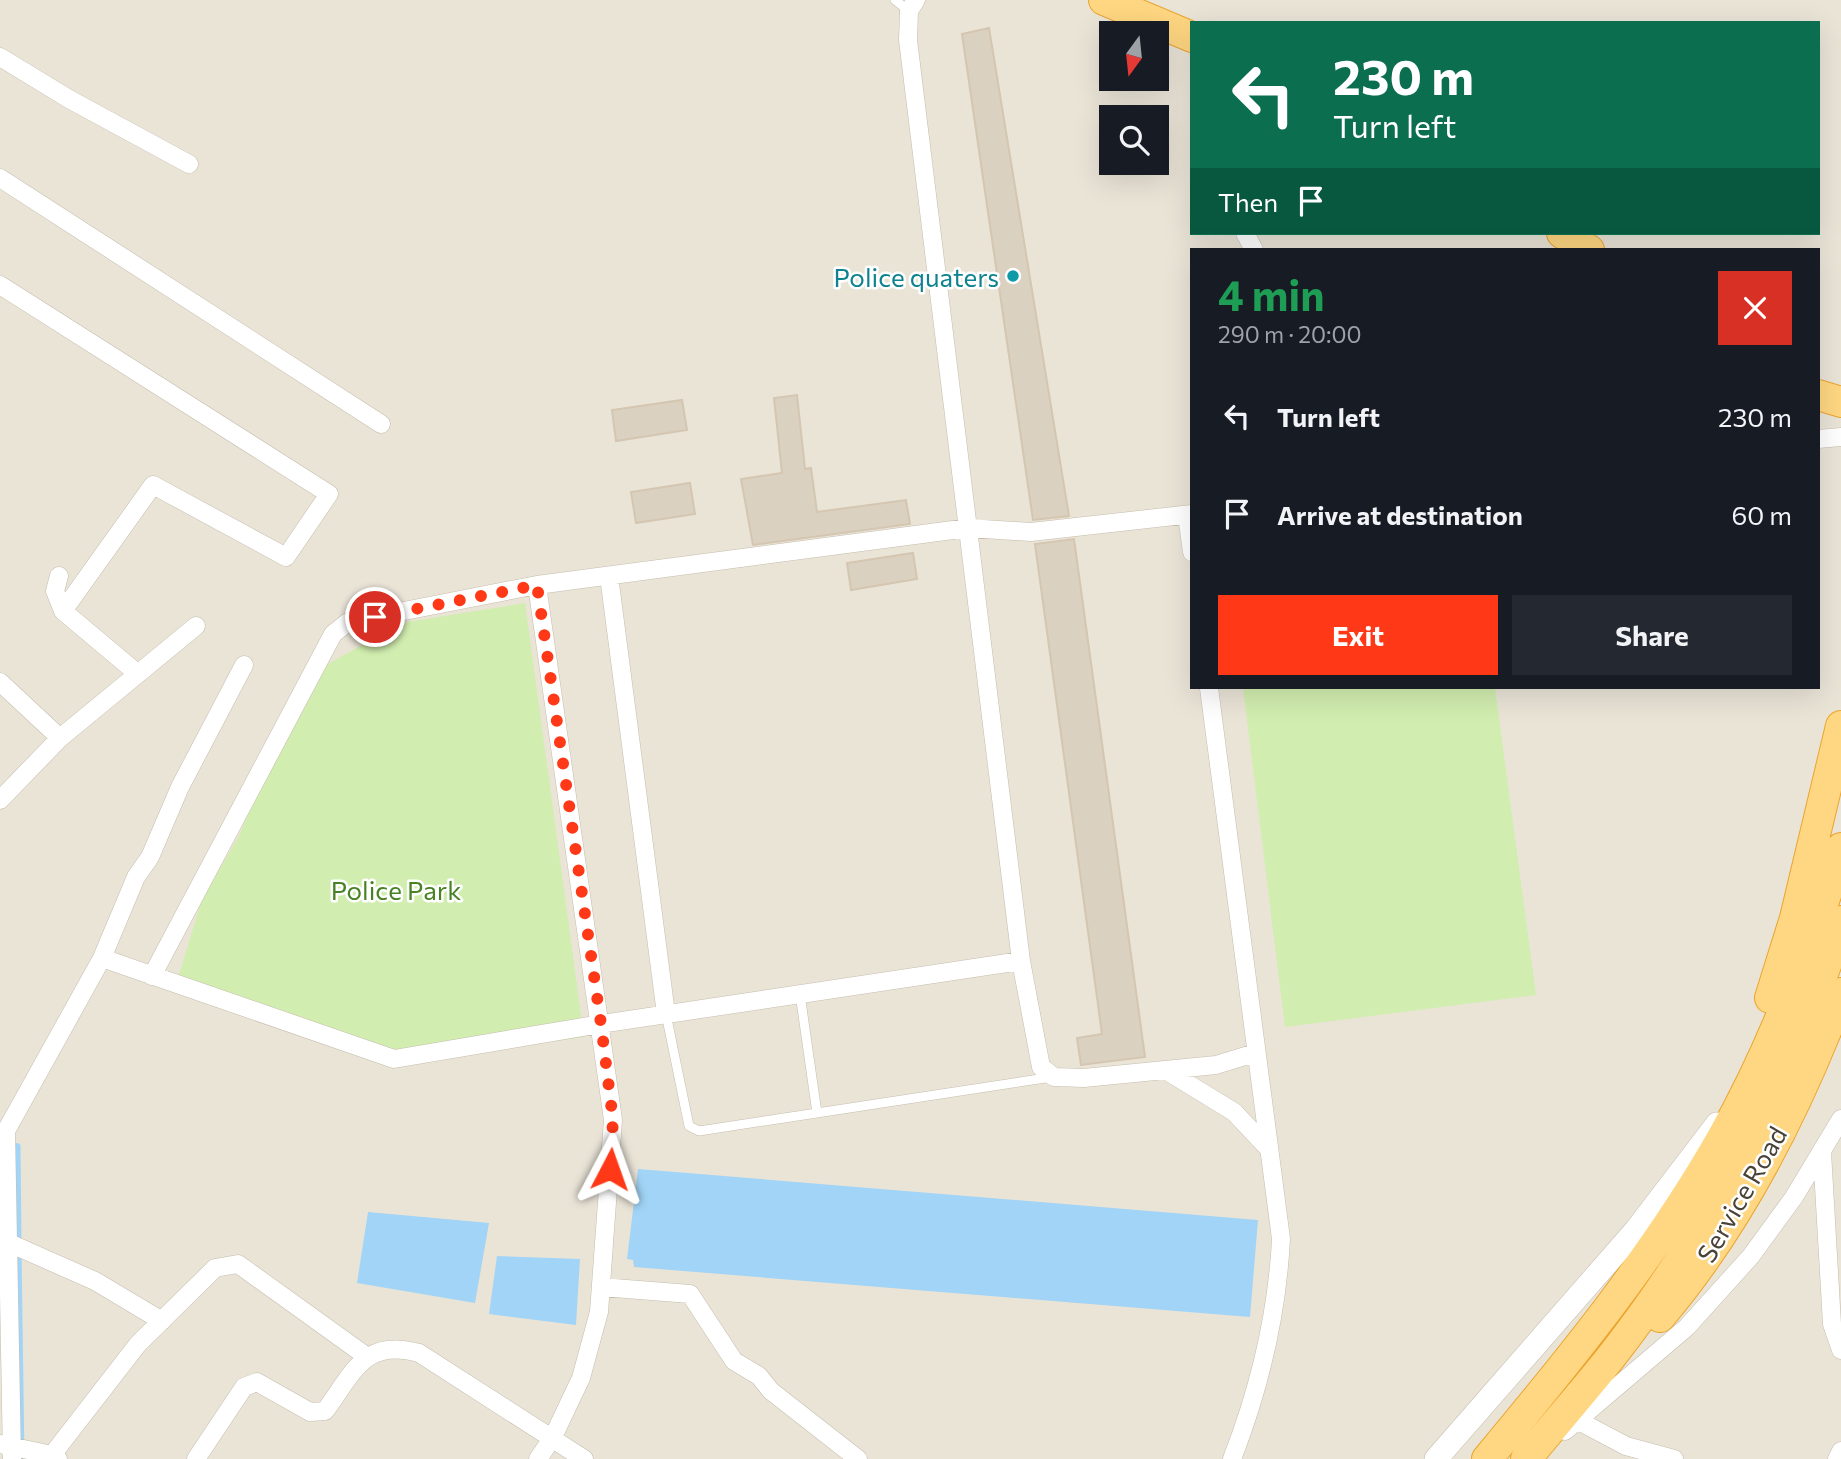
<!DOCTYPE html>
<html lang="en">
<head>
<meta charset="utf-8">
<style>
	:root { --surface:#171b24; --page:#242831; --text:#f1f3f6; --muted:#9ea1a6; --accent:#ff3917 }
	body { margin:0; font-family:Commissioner,sans-serif; background:var(--page); color:var(--text); height:100vh; display:flex; flex-direction:column; font-size:26px; white-space:nowrap }
	* { box-sizing:border-box; margin:0 }
	p { font-size:23px; color:var(--muted) }
	.icon { flex:none; width:38px; height:38px; fill:none; stroke:currentColor; stroke-width:2; stroke-linecap:round; stroke-linejoin:round }
	.map { position:relative; flex:1; overflow:hidden }
	.side { position:absolute; left:1190px; top:248px; width:630px; height:441px; display:flex; flex-direction:column; background:var(--surface); border-radius:0px; box-shadow:0 7px 28px #0002 }
	.side>* { flex:none }
	.top-card { position:absolute; left:1190px; top:21px; width:630px; height:214px; border-radius:0px; box-shadow:0 7px 28px #0002; background:#0b6e4f; color:#fff; overflow:hidden }
	.needle { width:46px; rotate:195deg }
	.tools { position:absolute; left:1099px; top:21px; display:grid; gap:14px }
	.tools a { display:grid; place-items:center; width:70px; height:70px; border-radius:0px; background:var(--surface); box-shadow:0 7px 28px #0002; font-size:35px }
	.pin { position:absolute; display:grid; place-items:center; width:60px; height:60px; color:#fff; margin:-30px; border:4px solid #fff; border-radius:50%; box-shadow:0 2px 7px #0007 }
	.me { position:absolute; width:77px; margin:-38px; rotate:4deg; stroke-linejoin:round; filter:drop-shadow(0 0 5px #0008) }
	.turn { display:flex; align-items:center; gap:24px; height:147px; padding:0 28px; font-size:32px }
	.turn .icon { width:91px; height:91px; stroke-width:2.5 }
	.turn b { display:block; font-size:49px; line-height:60px }
	.then { display:flex; align-items:center; height:66px; padding:0 28px; background:#0003; gap:14px; font-size:26px }
	.round { display:grid; place-items:center; flex:none; width:74px; height:74px; border-radius:0px; background:var(--page) }
	.headline { display:flex; align-items:center; justify-content:space-between; height:119px; padding:0 28px }
	h1 { font-size:42px; font-weight:700; line-height:52px; color:#1e9e55 }
	.action { display:flex; gap:14px; margin-top:auto; padding:14px 28px }
	.action a { flex:1; height:80px; border-radius:0px; background:var(--accent); color:#fff; font-size:28px; font-weight:700; line-height:80px; text-align:center }
	.action a+a { background:var(--page); color:var(--text) }
	ul { padding:0; list-style:none }
	li { display:flex; align-items:center; gap:21px; height:98px; padding:0 28px }
	li div { flex:1 }
	li b { display:block; font-size:26px }
	li em { font-style:normal }
	.map>svg:first-child { display:block }
	.residential { fill:#eae4d7; fill-rule:evenodd }
	.green { fill:#d1edaf }
	.water { fill:#a1d4f6 }
	.lines { fill:none; stroke-linecap:round; stroke-linejoin:round }
	.stream { stroke:#a1d4f6; stroke-width:5 }
	.building { fill:#dbd1c0; stroke:#d4c6b0; stroke-width:2 }
	.service-casing { stroke:#c5bdad; stroke-width:10 }
	.minor-casing { stroke:#c5bdad; stroke-width:19 }
	.tertiary-casing { stroke:#c5bdad; stroke-width:24 }
	.trunk-casing { stroke:#eaa42e; stroke-width:32 }
	.service { stroke:#fff; stroke-width:9 }
	.minor { stroke:#fff; stroke-width:18 }
	.tertiary { stroke:#fff; stroke-width:23 }
	.trunk { stroke:#ffd782; stroke-width:30 }
	.route { stroke:#ff3917; stroke-width:12; stroke-dasharray:0 21.6 }
	.culture-dot { fill:#0f9aa8; stroke:#fff; stroke-width:2.5 }
	.labels { text-anchor:middle; dominant-baseline:central; stroke-width:5; stroke-linejoin:round; paint-order:stroke }
	.culture-label { font-size:26px; fill:#0d838f; stroke:#fff; text-anchor:end }
	.park-label { font-size:26px; fill:#488224; stroke:#fff }
	.street-label { font-size:26px; fill:#4a4236; stroke:#fff }
</style>
</head>
<body>
<div class="map">
<svg width="1841" height="1459" viewBox="0 0 1841 1459">
	<rect width="100%" height="100%" fill="#f6f2e9"/>
	<path class="residential" d="M 0,0 L 1841,0 L 1841,1459 L 0,1459 ZM 1192,23 L 1818,23 L 1818,233 L 1192,233 ZM 1111,33 L 1157,33 L 1157,79 L 1111,79 ZM 1111,117 L 1157,117 L 1157,163 L 1111,163 ZM 1192,250 L 1818,250 L 1818,688 L 1192,688 Z"/>
	<path class="green" d="M 525,603 L 584,1037 L 468,1054 L 398,1059 L 330,1046 L 229,1006 L 178,978 L 202,899 L 239,836 L 257,791 L 319,669 L 401,623 Z
		M 1243,688 L 1495,688 L 1536,995 L 1285,1027 Z"/>
	<path class="water" d="M 638,1169 L 1258,1220 L 1250,1317 L 634,1267 L 633,1260 L 627,1259 Z
		M 368,1212 L 489,1223 L 475,1303 L 357,1283 Z
		M 497,1256 L 580,1259 L 576,1325 L 489,1314 Z"/>
	<g class="lines">
		<path class="stream" d="M 9,1144 L 18,1146 L 19,1242
			M 19,1252 L 22,1459"/>
	</g>
	<path class="building" d="M 989,28 L 1069,516 L 1033,520 L 962,34 Z
		M 797,395 L 805,469 L 811,468 L 817,512 L 906,500 L 910,524 L 753,545 L 741,479 L 782,473 L 774,398 Z
		M 682,400 L 687,430 L 616,441 L 612,410 Z
		M 690,483 L 695,514 L 636,523 L 631,492 Z
		M 1074,539 L 1145,1057 L 1081,1065 L 1077,1038 L 1102,1034 L 1035,544 Z
		M 913,553 L 917,579 L 851,590 L 847,563 Z"/>
	<g class="lines">
		<defs>
			<path id="service" d="M 895,0 L 909,11
				M 800,994 L 817,1113
				M 666,1014 L 689,1126 L 699,1131 L 1052,1077"/>
			<path id="minor" d="M 916,0 L 909,11 L 908,40 L 1021,961 L 1041,1067 L 1054,1077 L 1084,1078 L 1216,1065 L 1255,1053
				M 0,57 L 69,99 L 189,164
				M 0,178 L 381,424
				M 1245,233 L 1254,250
				M 0,285 L 329,494 L 286,557 L 153,485 L 63,611
				M 1818,439 L 1841,437
				M 1187,515 L 1192,552
				M 59,576 L 55,591 L 63,611 L 138,674
				M 609,576 L 666,1014
				M 537,585 L 613,1120 L 599,1312 L 581,1378 L 553,1437 L 538,1459
				M 0,682 L 60,738 L 0,800
				M 1209,688 L 1281,1239 C 1277,1317 1260,1387 1232,1459
				M 60,738 L 196,626
				M 102,958 L 394,1059 L 601,1024 L 1021,961
				M 152,976 L 333,634 L 348,622 L 537,585 L 968,528 L 1031,532 L 1192,514
				M 1167,1071 L 1234,1112 L 1268,1148
				M 1822,1152 L 1832,1324 L 1841,1350
				M 9,1243 L 95,1281 L 162,1321
				M 601,1287 L 690,1294 L 734,1361 L 759,1376 L 771,1391 L 858,1459
				M 1577,1420 L 1626,1446 L 1674,1459
				M 1565,1431 L 1687,1327 L 1751,1256 L 1794,1197 L 1841,1119
				M 0,1444 L 52,1455
				M 12,1459 L 6,1131 L 102,958 L 136,877 L 150,857 L 180,787 L 244,665
				M 58,1459 L 52,1455 L 138,1344 L 215,1268 L 238,1264 L 366,1356
				M 196,1459 L 244,1387 L 257,1382 L 310,1412 L 325,1411 C 354,1372 364,1338 419,1353 L 584,1459
				M 1837,1459 L 1841,1451"/>
			<path id="tertiary" d="M 1436,1459 L 1636,1230 L 1717,1124"/>
			<path id="trunk" d="M 1104,0 L 1192,37
				M 1562,233 L 1589,250
				M 1818,395 L 1841,402
				M 1770,998 L 1795,918 L 1841,726
				M 1660,1317 C 1739,1224 1798,1107 1841,993
				M 1487,1459 C 1572,1357 1656,1254 1722,1138 C 1774,1046 1810,948 1841,848
				M 1526,1459 C 1554,1425 1584,1391 1611,1357 C 1713,1227 1791,1077 1841,921"/>
		</defs>
		<use href="#service" class="service-casing"/>
		<use href="#minor" class="minor-casing"/>
		<use href="#tertiary" class="tertiary-casing"/>
		<use href="#trunk" class="trunk-casing"/>
		<use href="#service" class="service"/>
		<use href="#minor" class="minor"/>
		<use href="#tertiary" class="tertiary"/>
		<use href="#trunk" class="trunk"/>
	</g>
	<g class="lines">
		<path class="route" d="M 375,617 L 537,585 L 601,1024 L 613,1120 L 610,1169"/>
	</g>
	<circle class="culture-dot" cx="1013" cy="276" r="7"/>
	<g class="labels">
		<g class="culture-label">
			<text x="999" y="276">Police quaters</text>
		</g>
		<g class="park-label">
			<text x="396" y="889">Police Park</text>
		</g>
		<g class="street-label">
			<text transform="translate(1741 1194) rotate(-60)">Service Road</text>
		</g>
	</g>
</svg>
<div class="tools">
<a><svg class="needle" viewBox="-14 -14 28 28"><path d="M0-13l5 13h-10z" fill="#e53935"/><path d="M0 13l5-13h-10z" fill="#9ea1a6"/></svg></a>
<a><svg class="icon" aria-label="search" viewBox="0 0 24 24"><circle cx="10" cy="10" r="6"/><path d="M15 15l6 6"/></svg></a>
</div>
<div class="pin" style="left:375px;top:617px;background:#d93025"><svg class="icon" aria-label="arrive" viewBox="0 0 24 24"><path d="M6 21V4h12l-3 4 3 4H6"/></svg></div>
<svg class="me" style="left:610px;top:1169px" viewBox="-20 -20 40 40"><path d="M0-17L14 15 0 8-14 15z" fill="#ff3917" stroke="#fff" stroke-width="4"/></svg>
<div class="top-card">
<div class="turn"><svg class="icon" aria-label="left" viewBox="0 0 24 24"><path d="M17 20v-9H6M10 6l-5 5 5 5"/></svg><div><b>230 m</b>Turn left</div></div>
<div class="then">Then<svg class="icon" aria-label="arrive" viewBox="0 0 24 24"><path d="M6 21V4h12l-3 4 3 4H6"/></svg></div>
</div>
<section class="side">
<div class="headline"><div><h1>4 min</h1><p>290 m · 20:00</p></div><a class="round" style="background:#d93025;color:#fff"><svg class="icon" aria-label="close" viewBox="0 0 24 24"><path d="M6 6l12 12M18 6L6 18"/></svg></a></div>
<ul>
<li><svg class="icon" aria-label="left" viewBox="0 0 24 24"><path d="M17 20v-9H6M10 6l-5 5 5 5"/></svg><div><b>Turn left</b></div><em>230 m</em></li>
<li><svg class="icon" aria-label="arrive" viewBox="0 0 24 24"><path d="M6 21V4h12l-3 4 3 4H6"/></svg><div><b>Arrive at destination</b></div><em>60 m</em></li>
</ul>
<div class="action"><a>Exit</a><a>Share</a></div>
</section>
</div>
</body>
</html>
